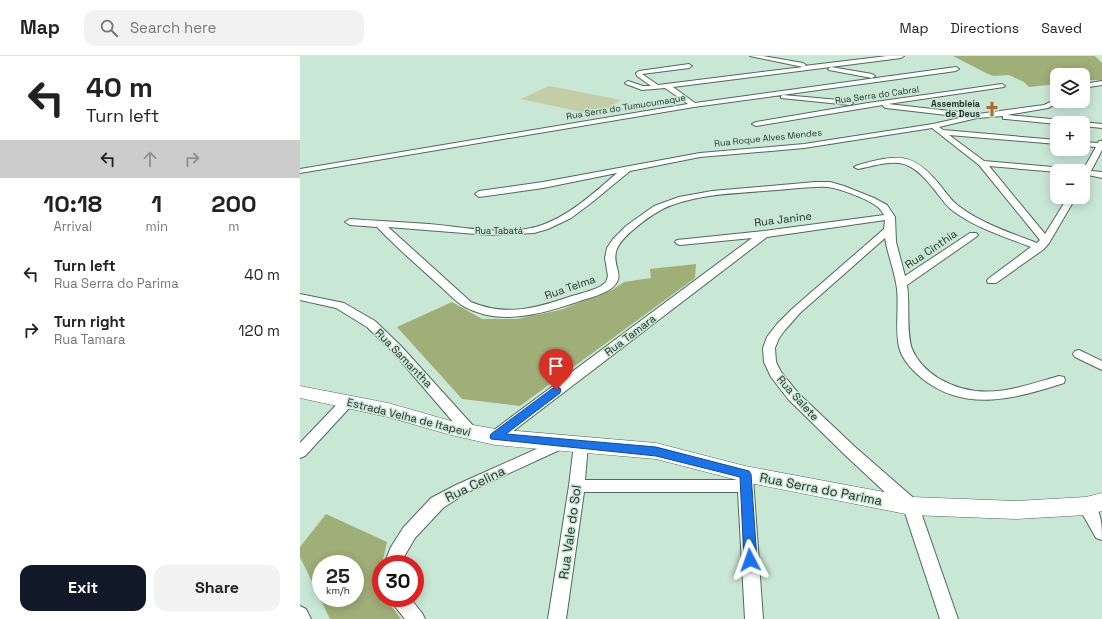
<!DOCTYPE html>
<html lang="en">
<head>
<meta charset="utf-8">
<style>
	:root { --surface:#fff; --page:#f2f2f2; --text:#222; --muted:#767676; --line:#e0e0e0; --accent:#111827 }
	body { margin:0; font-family:"Space Grotesk",sans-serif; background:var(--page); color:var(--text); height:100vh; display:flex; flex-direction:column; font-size:15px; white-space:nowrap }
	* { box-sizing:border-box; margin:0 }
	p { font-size:13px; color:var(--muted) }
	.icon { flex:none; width:22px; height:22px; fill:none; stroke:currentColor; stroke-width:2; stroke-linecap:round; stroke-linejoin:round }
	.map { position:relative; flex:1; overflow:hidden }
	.panel { display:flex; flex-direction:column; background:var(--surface); width:300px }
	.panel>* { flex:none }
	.banner { background:#fff; color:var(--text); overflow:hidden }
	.buttons { position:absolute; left:750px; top:12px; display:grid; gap:8px }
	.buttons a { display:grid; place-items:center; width:40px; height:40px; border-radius:8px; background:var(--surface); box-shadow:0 2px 10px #0003; font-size:20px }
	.speed { position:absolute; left:12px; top:499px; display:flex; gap:8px; font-size:20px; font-weight:700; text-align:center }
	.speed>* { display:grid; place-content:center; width:52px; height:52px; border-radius:50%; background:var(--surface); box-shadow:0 2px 10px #0003; line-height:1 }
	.speed small { font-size:10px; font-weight:400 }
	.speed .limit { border:6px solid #d22; background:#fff; color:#111 }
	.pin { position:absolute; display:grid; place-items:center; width:34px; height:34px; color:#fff; margin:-41px -17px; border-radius:50% 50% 50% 0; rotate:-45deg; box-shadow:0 0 4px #0007 }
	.pin .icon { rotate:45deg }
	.me { position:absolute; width:44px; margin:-22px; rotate:356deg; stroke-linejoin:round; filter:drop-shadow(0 0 3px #0008) }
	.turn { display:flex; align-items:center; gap:14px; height:84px; padding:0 20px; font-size:18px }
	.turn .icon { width:52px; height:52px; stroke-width:2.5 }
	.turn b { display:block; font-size:28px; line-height:34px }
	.lanes { display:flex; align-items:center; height:38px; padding:0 20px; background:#0003; justify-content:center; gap:20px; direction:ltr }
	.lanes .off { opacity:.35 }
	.eta { display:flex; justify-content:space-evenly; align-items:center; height:68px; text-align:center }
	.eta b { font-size:24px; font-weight:700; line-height:28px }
	.primary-button { display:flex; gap:8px; margin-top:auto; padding:8px 20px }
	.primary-button a { flex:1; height:46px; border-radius:12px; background:var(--accent); color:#fff; font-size:16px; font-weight:700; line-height:46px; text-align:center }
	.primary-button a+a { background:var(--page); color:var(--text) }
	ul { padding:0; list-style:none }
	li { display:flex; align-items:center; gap:12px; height:56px; padding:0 20px }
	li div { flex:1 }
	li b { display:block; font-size:15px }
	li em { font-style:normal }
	header { display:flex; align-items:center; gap:24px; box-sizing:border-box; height:56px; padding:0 20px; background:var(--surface); border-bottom:1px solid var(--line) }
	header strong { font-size:19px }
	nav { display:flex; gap:22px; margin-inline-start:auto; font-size:14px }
	.search { width:280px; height:36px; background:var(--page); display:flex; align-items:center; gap:10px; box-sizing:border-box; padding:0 14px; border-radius:12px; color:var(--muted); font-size:15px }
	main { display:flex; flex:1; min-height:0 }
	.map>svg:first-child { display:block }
	.green { fill:#c4cea6 }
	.forest { fill:#a0ae78; fill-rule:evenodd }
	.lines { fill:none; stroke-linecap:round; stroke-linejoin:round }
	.street-casing { stroke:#4f6a5a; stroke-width:2 }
	.secondary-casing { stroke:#4f6a5a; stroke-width:1 }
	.street { fill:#fff; fill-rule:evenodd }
	.secondary { fill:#fff; fill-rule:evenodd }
	.route { fill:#1a73e8; stroke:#114b97 }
	.labels { text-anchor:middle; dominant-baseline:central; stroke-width:3; stroke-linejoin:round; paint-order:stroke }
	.far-street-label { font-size:9px; fill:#26312b; stroke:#c9e7d5 }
	.far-poi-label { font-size:9px; font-weight:bold; fill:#26312b; stroke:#c9e7d5; text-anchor:end }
	.street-label { font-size:11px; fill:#26312b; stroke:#c9e7d5 }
	.near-street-label { font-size:13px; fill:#26312b; stroke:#c9e7d5 }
</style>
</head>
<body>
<header>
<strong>Map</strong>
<div class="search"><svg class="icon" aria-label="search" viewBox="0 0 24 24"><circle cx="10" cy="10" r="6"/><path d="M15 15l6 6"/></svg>Search here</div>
<nav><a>Map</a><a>Directions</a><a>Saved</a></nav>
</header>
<main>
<section class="panel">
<div class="banner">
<div class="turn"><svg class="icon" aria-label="left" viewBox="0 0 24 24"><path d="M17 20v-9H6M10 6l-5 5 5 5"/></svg><div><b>40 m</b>Turn left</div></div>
<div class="lanes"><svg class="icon" aria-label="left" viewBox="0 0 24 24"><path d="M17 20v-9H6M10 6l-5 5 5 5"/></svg><svg class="icon off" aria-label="ahead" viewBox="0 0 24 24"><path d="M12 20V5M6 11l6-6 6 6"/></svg><svg class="icon off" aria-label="right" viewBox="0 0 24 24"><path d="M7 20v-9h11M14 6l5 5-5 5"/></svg></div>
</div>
<div class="eta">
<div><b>10:18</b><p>Arrival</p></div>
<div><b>1</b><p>min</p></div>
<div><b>200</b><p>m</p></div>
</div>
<ul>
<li><svg class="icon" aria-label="left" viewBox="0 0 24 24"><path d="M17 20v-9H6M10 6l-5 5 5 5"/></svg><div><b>Turn left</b><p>Rua Serra do Parima</p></div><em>40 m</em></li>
<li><svg class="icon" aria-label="right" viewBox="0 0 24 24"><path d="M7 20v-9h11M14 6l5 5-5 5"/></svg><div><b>Turn right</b><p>Rua Tamara</p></div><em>120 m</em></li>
</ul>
<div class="primary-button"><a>Exit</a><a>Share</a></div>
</section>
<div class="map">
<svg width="802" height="563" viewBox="0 0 802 563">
	<rect width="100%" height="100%" fill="#c9e7d5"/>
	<path class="green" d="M 249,30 L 321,44 L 296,59 L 221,43 Z"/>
	<path class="forest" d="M 653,0 L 795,0 L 802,7 L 802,24 L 783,24 L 783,19 L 757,19 L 757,28 L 729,31 L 724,26 L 709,19 L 693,20 L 686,17 Z
		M 396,208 L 395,222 L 220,350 L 162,343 L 97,271 L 152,246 L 182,263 L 217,263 L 260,254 L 312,234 L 324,226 L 351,222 L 350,213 Z
		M 26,458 L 87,486 L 82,508 L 81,508 L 77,532 L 81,537 L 81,542 L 85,542 L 101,563 L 30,563 L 0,501 L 0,491 ZM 21,508 L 55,508 L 55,542 L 21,542 Z"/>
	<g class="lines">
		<defs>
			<path id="street" d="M 450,0 L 463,0 L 503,7 L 506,9 L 504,10 L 587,0 L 604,0 L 601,2 L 373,31 L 395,47 L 656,11 L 659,13 L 656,15 L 394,51 L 0,117 L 0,113 L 388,48 L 365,32 L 342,34 L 326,28 L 325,27 L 328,25 L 343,30 L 351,30 L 337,20 L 336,17 L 339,15 L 389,8 L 392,10 L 389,12 L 342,18 L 358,29 L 503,11 Z
				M 531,11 L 572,18 L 575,20 L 572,22 L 529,14 L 528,13 Z
				M 802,25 L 802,29 L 783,32 L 783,28 Z
				M 702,28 L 705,30 L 704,31 L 588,48 L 668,57 L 671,59 L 744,49 L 757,43 L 757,45 L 761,45 L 748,52 L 707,59 L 773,65 L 777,67 L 757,68 L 706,63 L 703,63 L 703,60 L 677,62 L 639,71 L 643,74 L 757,84 L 757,88 L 649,79 L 684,105 L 775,113 L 779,115 L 757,116 L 689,110 L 745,178 L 768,141 L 776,141 L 749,187 L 744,193 L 696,227 L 688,227 L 687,225 L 688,223 L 731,191 C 705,181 676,172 653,155 C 645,149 640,140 633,132 C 607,99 595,105 558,113 L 554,111 L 558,109 C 597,99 612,95 639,128 C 646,136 651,145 660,151 C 683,168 711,177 737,187 L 740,184 L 679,109 L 632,72 L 504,92 L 400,101 L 330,115 L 291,147 L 271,162 L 248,173 L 234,177 L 189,179 L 88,171 L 171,246 C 206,261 237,252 272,240 C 282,237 292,235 301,230 L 306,226 L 308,220 L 305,202 L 307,192 L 313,183 L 326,170 L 354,150 L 379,141 L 412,135 L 515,126 L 530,126 L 544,130 L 574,142 L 587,149 L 595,161 L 596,186 L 605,220 L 670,177 L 676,177 L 678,179 L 676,181 L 607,229 C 610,247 606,276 612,293 C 617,305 627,315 638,322 C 681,347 716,332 759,320 L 764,321 L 765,324 L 764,327 C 717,342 667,357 624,324 C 614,316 602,304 599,291 C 595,273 599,252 597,233 C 595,216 588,200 585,182 L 500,257 L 485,274 L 479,282 L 475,292 L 476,306 L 481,316 L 498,337 L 554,390 L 617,445 L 658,563 L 640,563 L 604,454 L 544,398 L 488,343 L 471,321 L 464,306 L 463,292 L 467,281 L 477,268 L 492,253 L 584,173 L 585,164 L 467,181 L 200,385 L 195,386 L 190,385 L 188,381 L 190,377 L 452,182 L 380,189 L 377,188 L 375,186 L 377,184 L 464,175 L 584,159 C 582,156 581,154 579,152 C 569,143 541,133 528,131 C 511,130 494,133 477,134 C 443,137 405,137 372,149 C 358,154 346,163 334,173 C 327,179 318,187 316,196 C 312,212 328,221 309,234 C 299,240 288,242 277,246 C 241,258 201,270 165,251 C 156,246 147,236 139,229 C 118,210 97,192 77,171 L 50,169 L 45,166 L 50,163 C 76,165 103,166 129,168 C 163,171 209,181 242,169 C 270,159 294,137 317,117 L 243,132 L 179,141 L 175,138 L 179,135 L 243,126 L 400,97 L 504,88 L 633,68 L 664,61 L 586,52 L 584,51 L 583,49 L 456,70 L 452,68 L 456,66 L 568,47 Z
				M 483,39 L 550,45 L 553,47 L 550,49 L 481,42 L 481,40 Z
				M 783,66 L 802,68 L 802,72 L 783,70 L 783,67 L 780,67 Z
				M 799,85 L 802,85 L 802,94 L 791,115 L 802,116 L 802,122 L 788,119 L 786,123 L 783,124 L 783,115 L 780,115 L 783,114 L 796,91 L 783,90 L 783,86 L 798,87 Z
				M 0,238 L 44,247 L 75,265 L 101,290 L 176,373 L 178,377 L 176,381 L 171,382 L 166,381 L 93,296 L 67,271 L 36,252 L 0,244 Z
				M 779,294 L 802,305 L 802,314 L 775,301 L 773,298 L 775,295 Z
				M 47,341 L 52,343 L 54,346 L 52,349 L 5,400 L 0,402 L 0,387 L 42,343 Z
				M 261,382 L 266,383 L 268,387 L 266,391 L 166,437 L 143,452 L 115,482 L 105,499 L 102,508 L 84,508 L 91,491 L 103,472 L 131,442 L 156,429 Z
				M 281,383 L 286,384 L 288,388 L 285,424 L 438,424 L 440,418 L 445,416 L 450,418 L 453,422 L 463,563 L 445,563 L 438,436 L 284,436 L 266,563 L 248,563 L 269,430 L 274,388 L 276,384 Z
				M 786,443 C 802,449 802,470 802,484 L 796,482 L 778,450 L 780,445 Z
				M 90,542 L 110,542 L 122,557 L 125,563 L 105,563 L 93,548 Z
				M 0,550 L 6,553 L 11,563 L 0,563 Z"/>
			<path id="secondary" d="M 0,330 L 88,347 L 151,365 L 195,373 L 356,387 L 445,410 L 611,441 L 716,445 L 786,441 L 802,437 L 802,455 L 786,459 L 716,463 L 611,459 L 445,426 L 356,403 L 195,389 L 151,379 L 88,361 L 0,342 Z"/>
		</defs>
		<use href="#street" class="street-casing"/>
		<use href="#secondary" class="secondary-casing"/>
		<use href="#street" class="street"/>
		<use href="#secondary" class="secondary"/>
	</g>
	<path class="route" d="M 256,331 L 260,332 L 261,334 L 260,337 L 206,378 L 356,391 L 449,415 L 451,418 L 457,504 L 455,508 L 450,510 L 446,508 L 444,504 L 440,421 L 356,400 L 191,383 L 190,381 L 191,378 L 253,332 Z"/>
	<defs>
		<symbol id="church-bare" viewBox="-9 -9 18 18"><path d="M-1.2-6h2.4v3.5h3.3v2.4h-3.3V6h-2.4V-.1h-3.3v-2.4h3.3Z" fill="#ab6b33" stroke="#c9e7d5" stroke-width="2.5" paint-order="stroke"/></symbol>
	</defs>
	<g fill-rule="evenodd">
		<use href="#church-bare" x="681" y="42" width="22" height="22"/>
	</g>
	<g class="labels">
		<g class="far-street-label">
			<text transform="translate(577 39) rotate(-8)">Rua Serra do Cabral</text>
			<text transform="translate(326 51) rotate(-9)">Rua Serra do Tumucumaque</text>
			<text transform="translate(468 82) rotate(-6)">Rua Roque Alves Mendes</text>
			<text x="199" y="175">Rua Tabatá</text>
		</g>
		<g class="far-poi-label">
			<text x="680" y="48">Assembleia<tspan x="680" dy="10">de Deus</tspan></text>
		</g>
		<g class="street-label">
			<text transform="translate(483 163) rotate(-7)">Rua Janine</text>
			<text transform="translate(631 193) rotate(-34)">Rua Cinthia</text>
			<text transform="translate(270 231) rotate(-19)">Rua Telma</text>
			<text transform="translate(330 279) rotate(-37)">Rua Tamara</text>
			<text transform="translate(104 302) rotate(46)">Rua Samantha</text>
			<text transform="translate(498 342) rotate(48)">Rua Salete</text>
			<text transform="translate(109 361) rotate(14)">Estrada Velha de Itapevi</text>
		</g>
		<g class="near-street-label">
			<text transform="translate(175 428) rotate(-26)">Rua Celina</text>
			<text transform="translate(521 433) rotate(11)">Rua Serra do Parima</text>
			<text transform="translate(270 476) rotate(-82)">Rua Vale do Sol</text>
		</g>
	</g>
</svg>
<div class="buttons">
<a><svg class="icon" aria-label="layers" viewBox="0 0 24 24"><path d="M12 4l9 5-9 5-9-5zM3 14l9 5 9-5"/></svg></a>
<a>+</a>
<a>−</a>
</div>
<div class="speed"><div>25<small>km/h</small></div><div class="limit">30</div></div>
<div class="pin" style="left:256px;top:334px;background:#d93025"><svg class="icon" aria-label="arrive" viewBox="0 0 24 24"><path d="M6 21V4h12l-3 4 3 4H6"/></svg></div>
<svg class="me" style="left:450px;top:504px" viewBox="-20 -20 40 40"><path d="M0-17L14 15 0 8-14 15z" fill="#1a73e8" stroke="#fff" stroke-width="4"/></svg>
</div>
</main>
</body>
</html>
